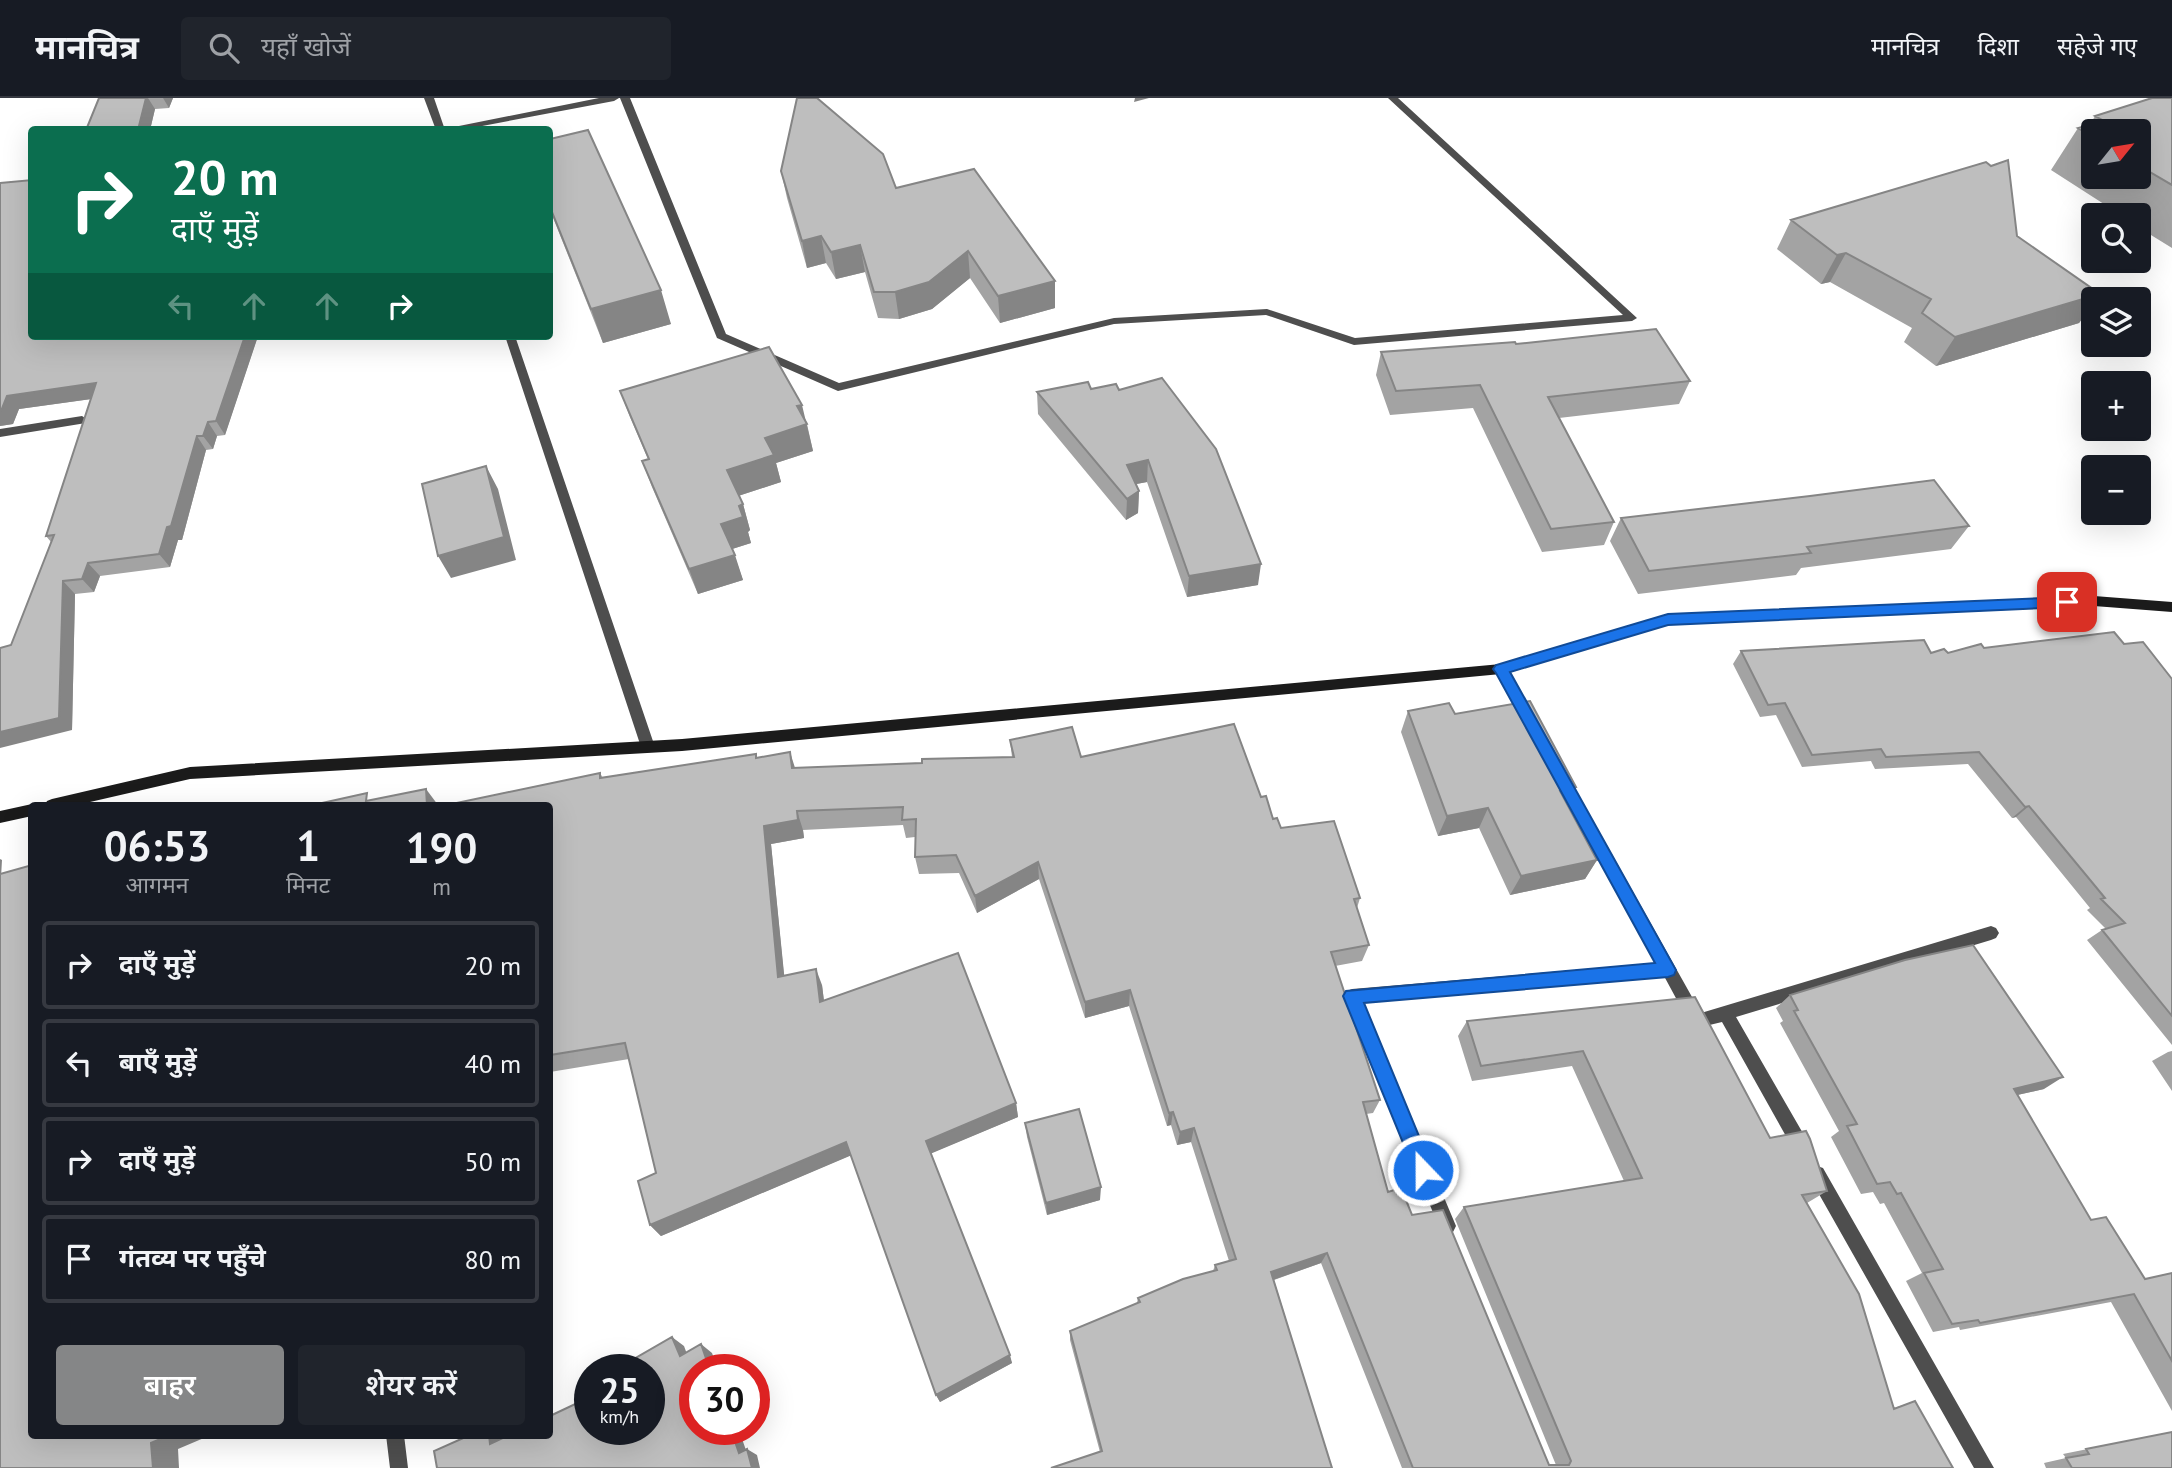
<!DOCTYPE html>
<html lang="hi">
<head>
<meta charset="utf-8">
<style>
	:root { --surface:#171b24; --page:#20242c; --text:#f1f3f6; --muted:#9ea1a6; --line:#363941; --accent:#858687 }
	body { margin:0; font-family:"PT Sans","Noto Sans Devanagari",sans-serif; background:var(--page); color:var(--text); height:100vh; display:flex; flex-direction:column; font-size:26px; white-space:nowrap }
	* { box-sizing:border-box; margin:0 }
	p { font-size:23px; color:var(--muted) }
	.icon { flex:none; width:38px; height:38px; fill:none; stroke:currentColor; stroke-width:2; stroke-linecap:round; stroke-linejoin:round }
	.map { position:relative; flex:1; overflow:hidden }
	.sheet { position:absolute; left:28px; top:704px; width:525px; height:637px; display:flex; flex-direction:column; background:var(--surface); border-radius:7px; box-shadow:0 7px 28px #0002 }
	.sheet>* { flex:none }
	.guide { position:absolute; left:28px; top:28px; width:525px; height:214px; border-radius:7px; box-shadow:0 7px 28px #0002; background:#0b6e4f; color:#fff; overflow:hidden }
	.needle { width:46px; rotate:60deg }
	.tools { position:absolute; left:2081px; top:21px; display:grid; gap:14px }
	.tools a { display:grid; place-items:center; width:70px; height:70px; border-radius:7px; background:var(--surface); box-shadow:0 7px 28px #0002; font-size:35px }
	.speed { position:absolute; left:574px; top:1256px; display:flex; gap:14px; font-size:35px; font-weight:700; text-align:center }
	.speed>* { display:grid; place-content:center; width:91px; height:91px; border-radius:50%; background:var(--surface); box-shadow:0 7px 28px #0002; line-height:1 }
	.speed small { font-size:18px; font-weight:400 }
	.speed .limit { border:10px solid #d22; background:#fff; color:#111 }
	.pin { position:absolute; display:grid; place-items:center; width:60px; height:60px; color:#fff; margin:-30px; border-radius:14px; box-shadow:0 4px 10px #0006 }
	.me { position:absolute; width:77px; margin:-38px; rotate:338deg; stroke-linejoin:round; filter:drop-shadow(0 0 5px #0008) }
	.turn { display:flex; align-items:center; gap:24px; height:147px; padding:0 28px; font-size:32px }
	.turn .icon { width:91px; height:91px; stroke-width:2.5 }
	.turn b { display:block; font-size:49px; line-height:60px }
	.lanes { display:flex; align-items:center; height:66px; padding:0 28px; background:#0003; justify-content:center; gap:35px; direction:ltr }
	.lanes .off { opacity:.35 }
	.eta { display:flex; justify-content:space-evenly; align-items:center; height:119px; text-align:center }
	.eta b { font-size:42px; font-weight:600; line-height:49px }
	.button { display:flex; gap:14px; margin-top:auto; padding:14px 28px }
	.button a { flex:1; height:80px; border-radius:7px; background:var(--accent); color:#fff; font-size:28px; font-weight:600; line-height:80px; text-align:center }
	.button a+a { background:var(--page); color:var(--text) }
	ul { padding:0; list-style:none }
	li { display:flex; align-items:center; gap:21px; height:88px; margin:0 14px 10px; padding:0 14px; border:4px solid var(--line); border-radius:7px }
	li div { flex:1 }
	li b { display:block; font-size:26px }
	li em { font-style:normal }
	header { display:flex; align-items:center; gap:42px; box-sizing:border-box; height:98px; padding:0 35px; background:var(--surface); border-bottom:2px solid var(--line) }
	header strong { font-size:33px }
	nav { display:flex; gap:38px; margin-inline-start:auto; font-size:24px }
	.search { width:490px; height:63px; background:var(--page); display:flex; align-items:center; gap:18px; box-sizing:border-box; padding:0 24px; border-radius:7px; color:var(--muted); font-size:26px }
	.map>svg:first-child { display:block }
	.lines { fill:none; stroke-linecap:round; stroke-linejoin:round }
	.lane { fill:#4e4e4e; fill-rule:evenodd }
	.street { fill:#4e4e4e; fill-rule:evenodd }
	.secondary { fill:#1b1b1b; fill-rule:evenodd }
	.wall { fill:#a3a3a3; fill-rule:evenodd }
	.shaded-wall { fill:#858585 }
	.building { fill:#bebebe; stroke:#858585; stroke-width:2 }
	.route { fill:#1a73e8; stroke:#114b97; stroke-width:2 }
</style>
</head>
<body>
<header>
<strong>मानचित्र</strong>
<div class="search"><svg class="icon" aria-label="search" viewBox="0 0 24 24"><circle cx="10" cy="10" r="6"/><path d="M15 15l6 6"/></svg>यहाँ खोजें</div>
<nav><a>मानचित्र</a><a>दिशा</a><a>सहेजे गए</a></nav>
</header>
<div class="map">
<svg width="2172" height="1370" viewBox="0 0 2172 1370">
	<rect width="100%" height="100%" fill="#fff"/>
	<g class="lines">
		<path class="lane" d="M 599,0 L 619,0 L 614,3 L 461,32 L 439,32 Z
			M 620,0 L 630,0 L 726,236 L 839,285 L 1114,220 L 1267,211 L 1355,240 L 1623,217 L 1388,0 L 1398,0 L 1637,220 L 1632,223 L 1354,247 L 1266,217 L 1114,226 L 838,293 L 717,240 Z
			M 505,238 L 515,238 L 655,649 L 653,653 L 643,653 L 641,649 Z"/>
		<path class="street" d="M 424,0 L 434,0 L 445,32 L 436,32 Z
			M 82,318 L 88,322 L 86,325 L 0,339 L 0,331 Z
			M 1501,566 L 1506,567 L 1534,618 L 1536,622 L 1534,626 L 1524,626 L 1494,571 Z
			M 1563,676 L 1568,678 L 1701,915 L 1991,828 L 1996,830 L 1999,835 L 1996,840 L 1991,842 L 1736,919 L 1808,1044 L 1810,1050 L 1808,1056 L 1802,1058 L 1796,1056 L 1722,924 L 1697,930 L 1691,928 L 1664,878 L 1362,904 L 1456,1128 L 1453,1134 L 1447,1137 L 1441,1134 L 1344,898 L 1347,893 L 1352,891 L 1657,865 L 1556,682 L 1558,678 Z
			M 1817,1068 L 1823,1070 L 1994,1370 L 1974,1370 L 1811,1082 L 1809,1076 L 1811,1070 Z
			M 386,1337 L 404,1337 L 408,1370 L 390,1370 Z"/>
		<path class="secondary" d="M 2094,498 L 2172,504 L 2172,514 L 2094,508 L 1668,527 L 1501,576 L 682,653 L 190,681 L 77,707 L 45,707 L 47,703 L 52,701 L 190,669 L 682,641 L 1501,566 L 1668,517 Z
			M 32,706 L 35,707 L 32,707 L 32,718 L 0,725 L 0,713 Z"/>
	</g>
	<path class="wall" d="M 99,0 L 173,0 L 169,10 L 155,11 L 150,32 L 86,32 Z
		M 2172,0 L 2172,150 L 2138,129 L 2138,117 L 2121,117 L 2051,72 L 2078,30 L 2090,27 L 2095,18 ZM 2093,33 L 2138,33 L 2138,79 L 2093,79 Z
		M 550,41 L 671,226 L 603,245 L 550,112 Z
		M 781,73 L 896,90 L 1055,210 L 1000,225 L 970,180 L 932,211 L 899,221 L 878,220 L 865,174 L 836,181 L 826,165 L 807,170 L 787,100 Z
		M 0,85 L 32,238 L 258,238 L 225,337 L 217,338 L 213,351 L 206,352 L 182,442 L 178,442 L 170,469 L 100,478 L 94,494 L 75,496 L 72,632 L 11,547 L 51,444 L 46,438 L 91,301 L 19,311 L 13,326 L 0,328 Z
		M 1791,122 L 2017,138 L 2093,201 L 2093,206 L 2079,225 L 1936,268 L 1904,244 L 1912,230 L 1830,184 L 1821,186 L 1777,151 Z
		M 1516,246 L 1690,283 L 1679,306 L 1559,320 L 1614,424 L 1604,447 L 1542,454 L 1473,310 L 1390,317 L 1376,277 L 1381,254 Z
		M 1091,291 L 1119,292 L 1258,487 L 1187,499 L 1147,384 L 1136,386 L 1139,393 L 1138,415 L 1126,422 L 1038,316 L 1037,294 Z
		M 620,293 L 805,322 L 807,326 L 813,353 L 776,365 L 781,384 L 738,398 L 743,406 L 750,432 L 748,434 L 751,445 L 732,451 L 743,482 L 698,496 L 652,389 L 642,363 L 648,361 L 630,319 Z
		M 1621,420 L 1969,428 L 1951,451 L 1801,470 L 1796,477 L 1638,496 L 1610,443 Z
		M 2124,546 L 2172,581 L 2172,947 L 2087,842 L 2102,832 L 2106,831 L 2087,812 L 2090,810 L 2016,719 L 2012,720 L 1968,666 L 1875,671 L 1871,663 L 1802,669 L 1776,617 L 1760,619 L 1733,566 L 1741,553 L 1948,555 L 1984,550 Z
		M 1408,613 L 1455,616 L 1567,705 L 1597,762 L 1585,781 L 1510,797 L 1479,730 L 1438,738 L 1401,634 Z
		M 1010,642 L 1261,699 L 1273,721 L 1281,730 L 1360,800 L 1357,810 L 1369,847 L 1362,863 L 1335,868 L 1380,1002 L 1373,1015 L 1366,1016 L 1388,1094 L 1412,1117 L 1549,1367 L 1556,1367 L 1455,1121 L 1464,1109 L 1624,1083 L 1572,968 L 1472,983 L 1458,938 L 1467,923 L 1695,899 L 1770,1040 L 1827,1093 L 1807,1105 L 1894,1310 L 1915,1303 L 1953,1370 L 1402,1370 L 1321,1165 L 1274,1182 L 1332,1370 L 1100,1354 L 1070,1242 L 1070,1233 L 1137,1205 L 1138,1200 L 1213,1173 L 1215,1167 L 1229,1163 L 1191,1044 L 1177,1047 L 1171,1027 L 1167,1028 L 1129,908 L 1085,920 L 1039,781 L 977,815 L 959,775 L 919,776 L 915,759 L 915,739 L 906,740 L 903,727 L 803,732 L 804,740 L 771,746 L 784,878 L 822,887 L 824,903 L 1016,1005 L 1018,1019 L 931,1055 L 1012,1265 L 940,1304 L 936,1297 L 851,1057 L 661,1138 L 650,1127 L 656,1075 L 629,961 L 550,974 L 550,707 L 600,675 L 603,680 L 757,660 L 795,670 L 922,665 L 1012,659 Z
		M 1790,897 L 2044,991 L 2017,997 L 2091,1122 L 2145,1181 L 2172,1175 L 2172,1313 L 2111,1204 L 1960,1232 L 1959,1229 L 1933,1234 L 1906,1183 L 1922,1175 L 1884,1105 L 1880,1106 L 1873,1094 L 1861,1096 L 1831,1039 L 1839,1033 L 1780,925 L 1783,923 L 1776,910 Z
		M 2172,953 L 2172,993 L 2152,963 L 2168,954 Z
		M 1025,1025 L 1100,1102 L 1047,1117 L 1027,1039 Z
		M 2172,1334 L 2172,1370 L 2046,1370 L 2044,1365 L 2066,1360 L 2063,1356 Z"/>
	<path class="shaded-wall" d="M 146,0 L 148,0 L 155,11 L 150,32 L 138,32 Z
		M 163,0 L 173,0 L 169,10 Z
		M 1135,0 L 1149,0 L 1134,4 Z
		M 821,138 L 826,165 L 807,170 L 802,143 Z
		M 860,147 L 865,174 L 836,181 L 831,154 Z
		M 968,153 L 970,180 L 932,211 L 899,221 L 895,194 Z
		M 1846,155 L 1830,184 L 1821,186 L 1837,157 Z
		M 1055,183 L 1055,210 L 1000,225 L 998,198 Z
		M 661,192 L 671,226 L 603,245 L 591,211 Z
		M 2100,196 L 2096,201 L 2093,201 L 2093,206 L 2079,225 L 1936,268 L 1955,239 Z
		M 245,238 L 258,238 L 225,337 L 216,323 Z
		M 96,285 L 106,299 L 19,311 L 13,326 L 0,328 L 0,313 L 7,298 Z
		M 802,307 L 813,353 L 776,365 L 781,384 L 735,399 L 727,372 L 765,340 L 797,308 Z
		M 208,324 L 217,338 L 213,351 L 203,338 Z
		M 197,338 L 206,352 L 182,442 L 178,442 L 170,469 L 159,456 Z
		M 1148,362 L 1147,384 L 1126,388 L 1127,367 Z
		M 486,368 L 498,391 L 516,462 L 451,480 L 438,458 Z
		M 1139,393 L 1138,415 L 1126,422 L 1127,401 Z
		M 743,406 L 750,432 L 748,434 L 751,445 L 729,452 L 721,426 L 739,408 Z
		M 735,457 L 743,482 L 698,496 L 689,471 Z
		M 88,465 L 100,478 L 94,494 L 82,481 Z
		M 1261,466 L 1258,487 L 1187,499 L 1189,478 Z
		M 63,483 L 75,496 L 72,632 L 0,650 L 0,634 Z
		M 790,654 L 796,673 L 792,670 Z
		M 1576,689 L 1565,709 L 1560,693 Z
		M 426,691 L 438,707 L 427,707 Z
		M 2029,708 L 2016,719 L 2012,720 L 2025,709 Z
		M 1488,710 L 1479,730 L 1438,738 L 1447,718 Z
		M 797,713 L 803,732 L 804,740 L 771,746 L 786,895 L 778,879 L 764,728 Z
		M 0,761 L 2,762 L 0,797 Z
		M 1597,762 L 1585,781 L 1510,797 L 1521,778 Z
		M 1038,764 L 1039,781 L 977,815 L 975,798 Z
		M 816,871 L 822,887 L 826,920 L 820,904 Z
		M 1130,892 L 1129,908 L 1085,920 L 1085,904 Z
		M 2063,979 L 2044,991 L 1995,1002 L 2014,991 Z
		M 1016,1005 L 1018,1019 L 930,1056 L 926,1043 Z
		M 1173,1014 L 1171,1027 L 1167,1028 L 1169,1015 Z
		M 1194,1030 L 1191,1044 L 1177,1047 L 1180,1034 Z
		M 846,1044 L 852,1057 L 661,1138 L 650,1127 Z
		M 1101,1089 L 1100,1102 L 1047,1117 L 1046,1105 Z
		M 1327,1155 L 1321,1165 L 1267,1184 L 1271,1174 Z
		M 672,1239 L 684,1248 L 691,1267 L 680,1258 Z
		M 701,1246 L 712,1255 L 718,1272 L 710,1272 Z
		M 1010,1257 L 1012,1265 L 940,1304 L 936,1297 Z
		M 731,1332 L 739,1332 L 749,1361 L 739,1355 Z
		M 170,1337 L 211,1337 L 178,1351 L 179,1370 L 153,1370 L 151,1345 Z
		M 489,1337 L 505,1337 L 507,1352 L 490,1346 Z
		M 747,1351 L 757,1357 L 760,1370 L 752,1370 Z"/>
	<path class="building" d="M 99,0 L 146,0 L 138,32 L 86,32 Z
		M 797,0 L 817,0 L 883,56 L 896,90 L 974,71 L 1055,183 L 998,198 L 968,153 L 929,184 L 895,194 L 874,194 L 860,147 L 831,154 L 821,138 L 802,143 L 781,73 Z
		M 2152,0 L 2172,0 L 2172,87 L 2138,67 L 2138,33 L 2093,33 L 2093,39 L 2078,30 L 2104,23 L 2095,18 Z
		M 588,32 L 661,192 L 591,211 L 550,109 L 550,41 Z
		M 2008,62 L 2017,138 L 2100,196 L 1955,239 L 1922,215 L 1931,201 L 1846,155 L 1837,157 L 1791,122 L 1986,64 L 1991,68 Z
		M 32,82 L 32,238 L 245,238 L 216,323 L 208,324 L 203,338 L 197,338 L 171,428 L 167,429 L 159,456 L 88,465 L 82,481 L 63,483 L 59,620 L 0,634 L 0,550 L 11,547 L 54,437 L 46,438 L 96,285 L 7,298 L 1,313 L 0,313 L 0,85 Z
		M 1656,231 L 1690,283 L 1548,299 L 1614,424 L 1551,431 L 1480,287 L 1396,293 L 1381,254 L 1515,244 L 1516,246 Z
		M 769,249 L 802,307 L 797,308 L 807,326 L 765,340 L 774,357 L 727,372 L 743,406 L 739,408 L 743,419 L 721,426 L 735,457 L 689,471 L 642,363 L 649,361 L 620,293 Z
		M 1162,280 L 1216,351 L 1261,466 L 1189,478 L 1148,362 L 1127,367 L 1139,393 L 1127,401 L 1037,294 L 1088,284 L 1091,291 L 1116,286 L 1119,292 Z
		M 486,368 L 504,439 L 438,458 L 422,386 Z
		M 1934,382 L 1969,428 L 1807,449 L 1811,455 L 1649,473 L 1621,420 L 1810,398 Z
		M 2114,534 L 2124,546 L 2143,544 L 2172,581 L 2172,918 L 2102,832 L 2125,825 L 2101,801 L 2105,800 L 2029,708 L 2025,709 L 1979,654 L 1886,659 L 1881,651 L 1812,657 L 1785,605 L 1768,607 L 1741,553 L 1924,542 L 1931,555 L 1944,551 L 1948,555 L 1981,546 L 1984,550 Z
		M 1530,603 L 1576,689 L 1560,693 L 1597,762 L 1521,778 L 1488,710 L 1447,718 L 1408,613 L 1449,605 L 1455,616 Z
		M 1234,626 L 1261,699 L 1266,698 L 1273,721 L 1277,720 L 1281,730 L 1334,723 L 1360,800 L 1354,801 L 1369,847 L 1331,854 L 1380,1002 L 1363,1004 L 1388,1094 L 1401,1090 L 1412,1117 L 1443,1112 L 1549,1367 L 1569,1367 L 1571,1363 L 1464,1109 L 1642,1080 L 1583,953 L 1481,968 L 1467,923 L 1695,899 L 1770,1040 L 1806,1033 L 1810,1041 L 1827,1093 L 1802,1097 L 1859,1196 L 1894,1311 L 1915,1303 L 1953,1370 L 1413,1370 L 1327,1155 L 1271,1174 L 1332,1370 L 1051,1370 L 1102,1353 L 1070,1233 L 1140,1204 L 1138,1200 L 1183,1181 L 1217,1172 L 1215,1167 L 1236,1161 L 1194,1030 L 1180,1034 L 1173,1014 L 1169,1015 L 1130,892 L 1085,904 L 1038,764 L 975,798 L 956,757 L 915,759 L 916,721 L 902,722 L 903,709 L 797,713 L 798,722 L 764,728 L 778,879 L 816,871 L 820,904 L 958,855 L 1016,1005 L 926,1043 L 1010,1257 L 936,1297 L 846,1044 L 650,1127 L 638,1083 L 656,1075 L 625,945 L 550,957 L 550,707 L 447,707 L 600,675 L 600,680 L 756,656 L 756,660 L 790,654 L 792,670 L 922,665 L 922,661 L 1014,659 L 1010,642 L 1072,629 L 1081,659 Z
		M 426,691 L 427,707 L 313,707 L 367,695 L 366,703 Z
		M 32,767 L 32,1337 L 170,1337 L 151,1345 L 153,1370 L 0,1370 L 0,776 Z
		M 1973,847 L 2063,979 L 2014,991 L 2091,1122 L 2106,1119 L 2145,1181 L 2172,1175 L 2172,1263 L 2134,1196 L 1980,1225 L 1978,1222 L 1952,1226 L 1924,1175 L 1943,1171 L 1901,1095 L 1897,1096 L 1890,1084 L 1877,1086 L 1847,1028 L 1857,1026 L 1794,913 L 1798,912 L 1790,897 L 1905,862 Z
		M 1079,1011 L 1101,1089 L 1046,1105 L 1025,1025 Z
		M 672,1239 L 680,1258 L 701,1246 L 710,1272 L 695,1272 L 695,1332 L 731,1332 L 739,1355 L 747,1351 L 752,1370 L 437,1370 L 434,1353 L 470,1337 L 489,1337 L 490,1346 L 509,1337 L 550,1337 L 550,1318 L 586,1301 L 585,1296 L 590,1294 L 590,1332 L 649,1332 L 649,1272 L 621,1272 L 620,1269 Z
		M 2172,1334 L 2172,1370 L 2072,1370 L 2066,1360 L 2089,1356 L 2086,1351 Z"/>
	<path class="route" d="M 2067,499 L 2074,504 L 2067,509 L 1668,527 L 1510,574 L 1676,872 L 1674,877 L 1668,879 L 1364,905 L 1433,1072 L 1430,1079 L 1423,1082 L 1417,1079 L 1343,898 L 1346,893 L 1655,865 L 1496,575 L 1493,571 L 1496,567 L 1668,516 Z"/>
</svg>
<div class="tools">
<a><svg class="needle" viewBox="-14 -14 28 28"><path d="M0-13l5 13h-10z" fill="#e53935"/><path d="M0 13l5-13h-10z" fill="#9ea1a6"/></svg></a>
<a><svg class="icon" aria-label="search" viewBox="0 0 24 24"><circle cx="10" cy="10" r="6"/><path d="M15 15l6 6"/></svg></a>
<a><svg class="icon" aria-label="layers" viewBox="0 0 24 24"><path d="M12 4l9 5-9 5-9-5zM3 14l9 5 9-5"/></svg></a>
<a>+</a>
<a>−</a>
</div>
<div class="speed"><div>25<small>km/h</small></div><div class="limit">30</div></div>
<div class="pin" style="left:2067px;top:504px;background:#d93025"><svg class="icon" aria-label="arrive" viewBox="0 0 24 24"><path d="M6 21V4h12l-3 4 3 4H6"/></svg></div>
<svg class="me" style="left:1423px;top:1072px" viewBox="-20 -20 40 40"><circle r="17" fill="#1a73e8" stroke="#fff" stroke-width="3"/><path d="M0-11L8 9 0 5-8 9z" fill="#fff"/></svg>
<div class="guide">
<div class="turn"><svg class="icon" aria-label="right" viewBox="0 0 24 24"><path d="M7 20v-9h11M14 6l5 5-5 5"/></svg><div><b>20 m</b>दाएँ मुड़ें</div></div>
<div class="lanes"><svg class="icon off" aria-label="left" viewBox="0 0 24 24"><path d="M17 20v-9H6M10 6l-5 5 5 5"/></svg><svg class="icon off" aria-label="ahead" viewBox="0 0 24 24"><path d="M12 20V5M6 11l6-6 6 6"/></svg><svg class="icon off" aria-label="ahead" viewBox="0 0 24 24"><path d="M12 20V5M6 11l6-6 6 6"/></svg><svg class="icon" aria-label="right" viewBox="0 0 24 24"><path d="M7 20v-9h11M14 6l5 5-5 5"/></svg></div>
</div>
<section class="sheet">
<div class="eta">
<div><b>06:53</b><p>आगमन</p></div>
<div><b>1</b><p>मिनट</p></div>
<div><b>190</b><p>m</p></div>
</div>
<ul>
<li><svg class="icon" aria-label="right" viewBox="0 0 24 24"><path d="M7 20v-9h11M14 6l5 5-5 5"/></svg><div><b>दाएँ मुड़ें</b></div><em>20 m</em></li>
<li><svg class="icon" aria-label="left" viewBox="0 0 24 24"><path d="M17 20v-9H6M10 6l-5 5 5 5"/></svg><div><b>बाएँ मुड़ें</b></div><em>40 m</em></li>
<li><svg class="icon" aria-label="right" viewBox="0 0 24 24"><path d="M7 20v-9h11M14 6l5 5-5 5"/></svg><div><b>दाएँ मुड़ें</b></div><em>50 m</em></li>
<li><svg class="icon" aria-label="arrive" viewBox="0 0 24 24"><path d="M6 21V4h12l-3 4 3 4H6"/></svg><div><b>गंतव्य पर पहुँचे</b></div><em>80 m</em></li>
</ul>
<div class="button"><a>बाहर</a><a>शेयर करें</a></div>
</section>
</div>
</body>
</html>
